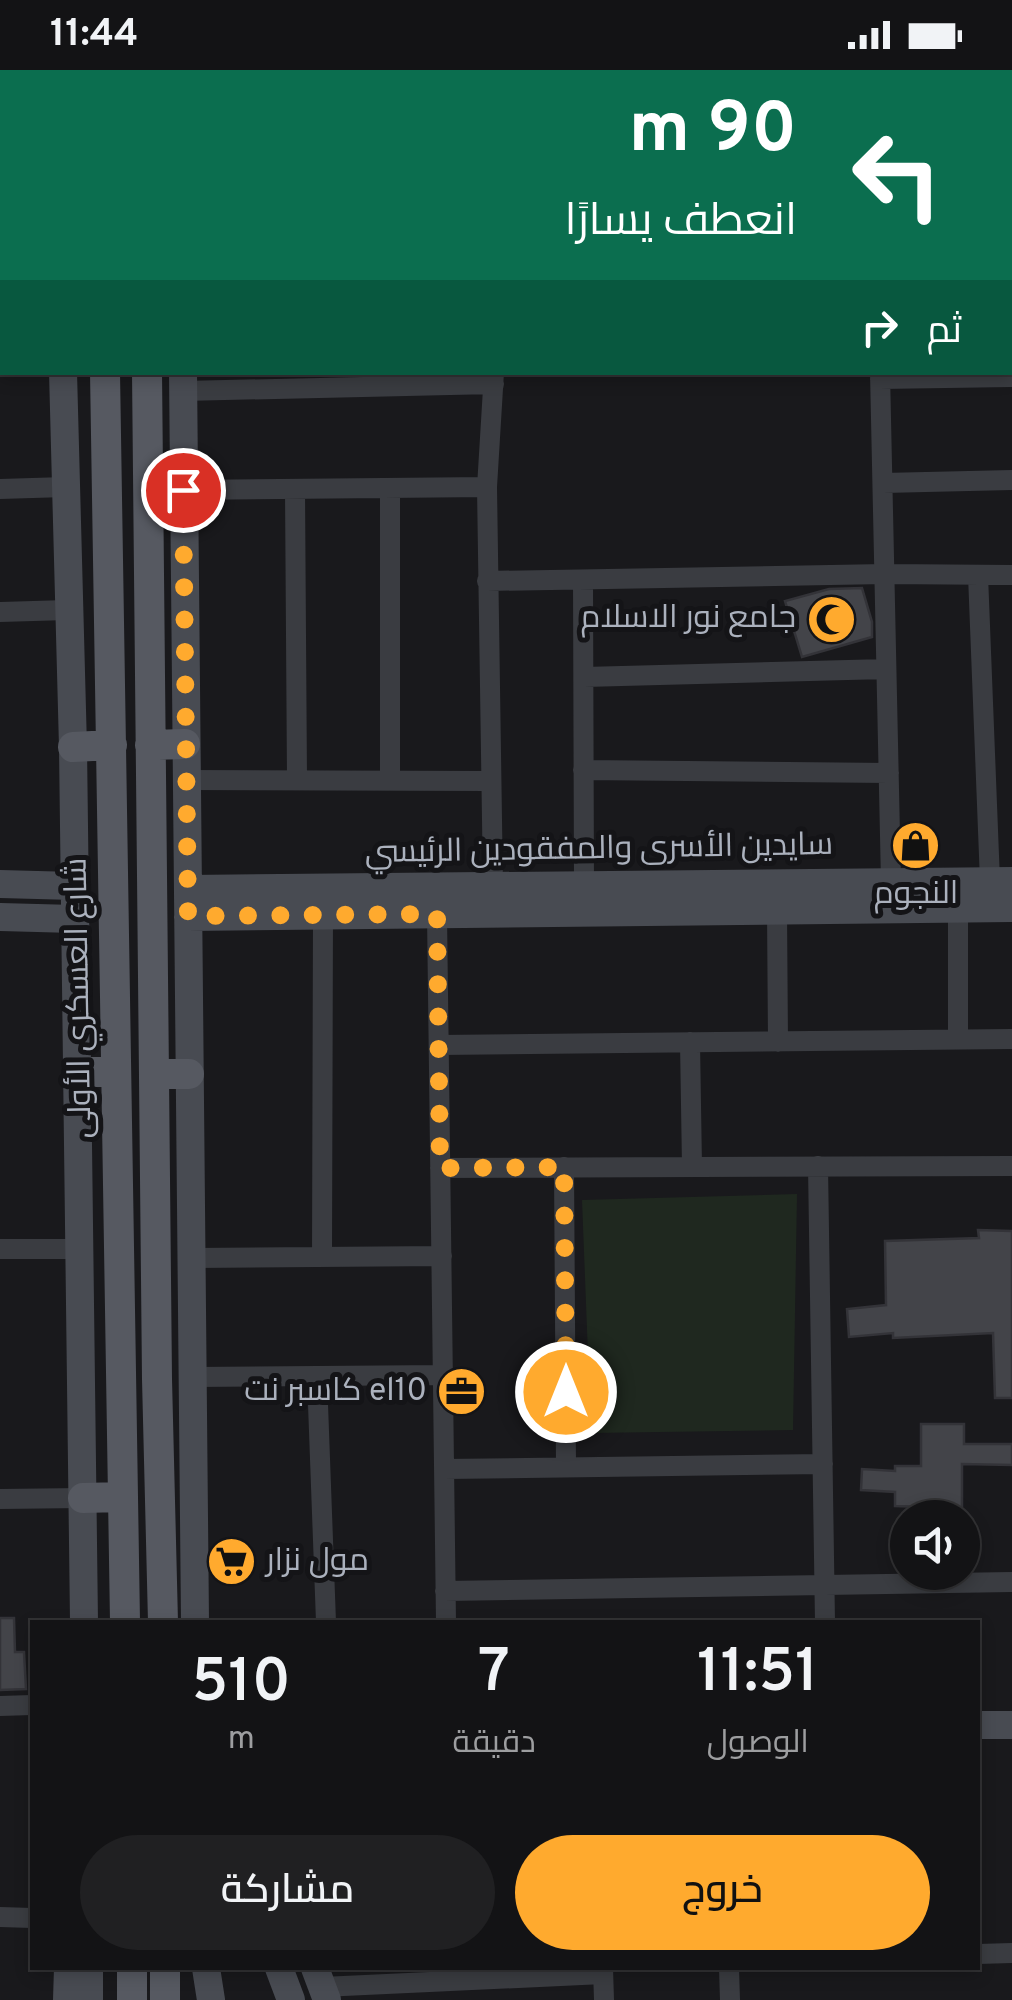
<!DOCTYPE html>
<html lang="ar">
<head>
<meta charset="utf-8">
<style>
	:root { --surface:#131315; --page:#202022; --text:#f1f3f6; --muted:#9d9ea0; --line:#323234; --accent:#ffaa2e }
	body { margin:0; font-family:Overpass,Cairo,sans-serif; background:var(--page); color:var(--text); direction:rtl; height:100vh; display:flex; flex-direction:column; font-size:38px; white-space:nowrap }
	* { box-sizing:border-box; margin:0 }
	p { font-size:32px; color:var(--muted) }
	.icon { flex:none; width:55px; height:55px; fill:none; stroke:currentColor; stroke-width:2; stroke-linecap:round; stroke-linejoin:round }
	.map { position:relative; flex:1; overflow:hidden; direction:ltr }
	.details { position:absolute; left:30px; top:1550px; width:950px; height:350px; display:flex; flex-direction:column; background:var(--surface); border-radius:0px; box-shadow:0 5px 15px #0003,0 0 0 2px var(--line); direction:rtl }
	.details>* { flex:none }
	.banner { position:absolute; left:0px; top:0px; width:1012px; height:305px; box-shadow:0 5px 15px #0003,0 0 0 2px var(--line); direction:rtl; background:#0b6e4f; color:#fff; overflow:hidden }
	.controls { position:absolute; left:890px; top:1430px; display:grid; gap:20px }
	.controls a { display:grid; place-items:center; width:90px; height:90px; border-radius:50%; background:var(--surface); box-shadow:0 5px 15px #0003,0 0 0 2px var(--line); font-size:50px }
	.pin { position:absolute; display:grid; place-items:center; width:85px; height:85px; color:#fff; margin:-42px; border:5px solid #fff; border-radius:50%; box-shadow:0 2px 10px #0007 }
	.me { position:absolute; width:110px; margin:-55px; rotate:0deg; stroke-linejoin:round; filter:drop-shadow(0 0 8px #0008) }
	.turn { display:flex; align-items:center; gap:35px; height:210px; padding:0 50px; font-size:45px }
	.turn .icon { width:130px; height:130px; stroke-width:2.5 }
	.turn b { display:block; font-size:70px; line-height:85px }
	.then { display:flex; align-items:center; height:95px; padding:0 50px; background:#0003; gap:20px; font-size:38px }
	.eta { display:flex; justify-content:space-evenly; align-items:center; height:170px; text-align:center }
	.eta b { font-size:60px; font-weight:600; line-height:70px }
	.cta { display:flex; gap:20px; margin-top:auto; padding:20px 50px }
	.cta a { flex:1; height:115px; border-radius:60px; background:var(--accent); color:#111; font-size:40px; font-weight:600; line-height:115px; text-align:center }
	.cta a+a { background:var(--page); color:var(--text) }
	.status { display:flex; justify-content:space-between; align-items:center; height:70px; padding:0 50px; background:var(--surface); direction:ltr }
	.status svg { height:28px; fill:currentColor }
	.map>svg:first-child { display:block }
	.green { fill:#1f281f }
	.building { fill:#434449; stroke:#333338; stroke-width:2.5 }
	.lines { fill:none; stroke-linecap:round; stroke-linejoin:round }
	.street { stroke:#3a3c41; stroke-width:20 }
	.secondary { stroke:#484b52; stroke-width:28 }
	.primary { stroke:#565961; stroke-width:30 }
	.route { stroke:#ffaa2e; stroke-width:18; stroke-dasharray:0 32.4 }
	.labels { text-anchor:middle; dominant-baseline:central; stroke-width:10; stroke-linejoin:round; paint-order:stroke }
	.poi-label { font-size:32px; fill:#abb1bd; stroke:#141417; text-anchor:end }
	.street-label { font-size:32px; fill:#abb1bd; stroke:#141417 }
</style>
</head>
<body>
<div class="status"><b>11:44</b><svg viewBox="0 0 49 12"><path d="M0 12V9h3v3zM5 12V6h3v6zM10 12V3h3v9zM15 12V0h3v12zM26 1h20v11H26zM47 4h2v5h-2z"/></svg></div>
<div class="map">
<svg width="1012" height="1930" viewBox="0 0 1012 1930">
	<rect width="100%" height="100%" fill="#19191c"/>
	<path class="green" d="M 797,1124 L 793,1360 L 591,1363 L 582,1130 Z"/>
	<path class="building" d="M 862,518 L 872,552 L 872,567 L 802,587 L 785,531 L 829,519 Z
		M 978,1160 L 1012,1161 L 1012,1328 L 995,1328 L 993,1263 L 893,1268 L 893,1263 L 849,1267 L 847,1239 L 886,1235 L 885,1171 L 979,1168 Z
		M 921,1354 L 964,1354 L 964,1374 L 1012,1374 L 1012,1395 L 962,1394 L 962,1448 L 925,1448 L 925,1437 L 895,1436 L 895,1422 L 861,1420 L 862,1399 L 895,1401 L 895,1396 L 921,1396 Z
		M 0,1548 L 14,1548 L 15,1582 L 24,1582 L 26,1619 L 0,1620 Z"/>
	<g class="lines">
		<path class="street" d="M 291,0 L 291,2
			M 493,0 L 493,2
			M 873,0 L 873,2
			M 973,0 L 973,2
			M 390,2 L 390,0
			M 0,22 L 2,22
			M 0,160 L 2,160
			M 880,302 L 891,812
			M 880,309 L 1012,307
			M 183,321 L 494,314
			M 883,413 L 1012,410
			M 0,419 L 65,417
			M 183,420 L 487,417
			M 295,420 L 297,709
			M 978,505 L 990,811
			M 583,510 L 584,815
			M 487,511 L 885,504 L 1012,505
			M 0,542 L 67,540
			M 584,607 L 886,599
			M 583,700 L 889,703
			M 390,709 L 390,418
			M 185,710 L 489,711
			M 493,816 L 487,417 L 494,302
			M 777,841 L 778,972
			M 437,844 L 446,1552
			M 958,969 L 958,839
			M 690,972 L 692,1097
			M 439,975 L 1012,969
			M 818,1096 L 825,1552
			M 564,1097 L 566,1397
			M 440,1098 L 1012,1096
			M 0,1179 L 79,1179
			M 322,1187 L 323,845
			M 193,1188 L 442,1186
			M 194,1307 L 443,1305
			M 317,1307 L 326,1552
			M 444,1399 L 823,1394
			M 0,1429 L 83,1428
			M 445,1521 L 1012,1512
			M 0,1636 L 32,1635
			M 0,1847 L 32,1848
			M 978,1884 L 1012,1883
			M 603,1898 L 604,1930
			M 729,1898 L 730,1930
			M 322,1917 L 603,1904"/>
		<path class="secondary" d="M 62,0 L 62,2
			M 180,0 L 180,2
			M 63,302 L 73,677 L 84,1552
			M 183,302 L 195,1552
			M 0,814 L 74,816
			M 188,819 L 1012,811
			M 0,847 L 74,849
			M 188,847 L 1012,838
			M 978,1655 L 1012,1655
			M 206,1898 L 211,1930
			M 279,1898 L 291,1930
			M 315,1898 L 327,1930
			M 67,1930 L 68,1898
			M 89,1930 L 89,1898"/>
		<path class="primary" d="M 102,0 L 102,2
			M 143,0 L 143,2
			M 105,302 L 125,1552
			M 147,302 L 157,1309 L 163,1552
			M 150,675 L 185,674
			M 73,677 L 112,675
			M 77,1002 L 115,1002
			M 154,1004 L 189,1004
			M 83,1428 L 122,1427
			M 132,1898 L 132,1930
			M 165,1930 L 165,1898"/>
	</g>
	<g class="lines">
		<path class="route" d="M 183,420 L 188,846 L 437,844 L 440,1098 L 564,1097 L 566,1322"/>
	</g>
	<defs>
		<symbol id="mosque-disc" viewBox="-11 -11 22 22"><circle r="9.5" fill="#ffaa2e" stroke="#141417"/><path d="M3.5-4.9A6 6 0 1 0 3.5 4.9A5 5 0 1 1 3.5-4.9Z" fill="#111"/></symbol>
		<symbol id="shop-disc" viewBox="-11 -11 22 22"><circle r="9.5" fill="#ffaa2e" stroke="#141417"/><path d="M-5-2.5h2.3a2.7 3.5 0 0 1 5.4 0H5L5.5 6h-11ZM-1.5-2.5h3a1.5 2.3 0 0 0-3 0Z" fill="#111"/></symbol>
		<symbol id="office-disc" viewBox="-11 -11 22 22"><circle r="9.5" fill="#ffaa2e" stroke="#141417"/><path d="M-6-3h4V-5.5h4V-3h4V5H-6ZM-1-4.5V-3h2v-1.5ZM-6 0V1H6V0Z" fill="#111"/></symbol>
		<symbol id="supermarket-disc" viewBox="-11 -11 22 22"><circle r="9.5" fill="#ffaa2e" stroke="#141417"/><path d="M-6-5.5h2.5l.6 2H6L4.5 2H-2.5L-4.4-4H-6ZM-1.5 3.2a1.3 1.3 0 1 0 .1 0ZM3 3.2a1.3 1.3 0 1 0 .1 0Z" fill="#111"/></symbol>
	</defs>
	<g fill-rule="evenodd">
		<use href="#mosque-disc" x="804" y="522" width="55" height="55"/>
		<use href="#shop-disc" x="888" y="748" width="55" height="55"/>
		<use href="#office-disc" x="434" y="1294" width="55" height="55"/>
		<use href="#supermarket-disc" x="204" y="1464" width="55" height="55"/>
	</g>
	<g class="labels">
		<g class="poi-label">
			<text x="796" y="549">جامع نور الاسلام</text>
			<text x="916" y="825" text-anchor="middle">النجوم</text>
			<text x="427" y="1322">كاسبر نت el10</text>
			<text x="266" y="1492" text-anchor="start">مول نزار</text>
		</g>
		<g class="street-label">
			<text transform="translate(599 780) rotate(-1)">سايدين الأسرى والمفقودين الرئيسي</text>
			<text transform="translate(80 928) rotate(-91)">شارع العسكري الأولى</text>
		</g>
	</g>
</svg>
<div class="controls">
<a><svg class="icon" aria-label="sound" viewBox="0 0 24 24"><path d="M4 9h4l5-4v14l-5-4H4zM17 9q2 3 0 6"/></svg></a>
</div>
<div class="pin" style="left:183px;top:420px;background:#d93025"><svg class="icon" aria-label="arrive" viewBox="0 0 24 24"><path d="M6 21V4h12l-3 4 3 4H6"/></svg></div>
<svg class="me" style="left:566px;top:1322px" viewBox="-20 -20 40 40"><circle r="17" fill="#ffaa2e" stroke="#fff" stroke-width="3"/><path d="M0-11L8 9 0 5-8 9z" fill="#fff"/></svg>
<div class="banner">
<div class="turn"><svg class="icon" aria-label="left" viewBox="0 0 24 24"><path d="M17 20v-9H6M10 6l-5 5 5 5"/></svg><div><b>90 m</b>انعطف يسارًا</div></div>
<div class="then">ثم<svg class="icon" aria-label="right" viewBox="0 0 24 24"><path d="M7 20v-9h11M14 6l5 5-5 5"/></svg></div>
</div>
<section class="details">
<div class="eta">
<div><b>11:51</b><p>الوصول</p></div>
<div><b>7</b><p>دقيقة</p></div>
<div><b>510</b><p>m</p></div>
</div>
<div class="cta"><a>خروج</a><a>مشاركة</a></div>
</section>
</div>
</body>
</html>
